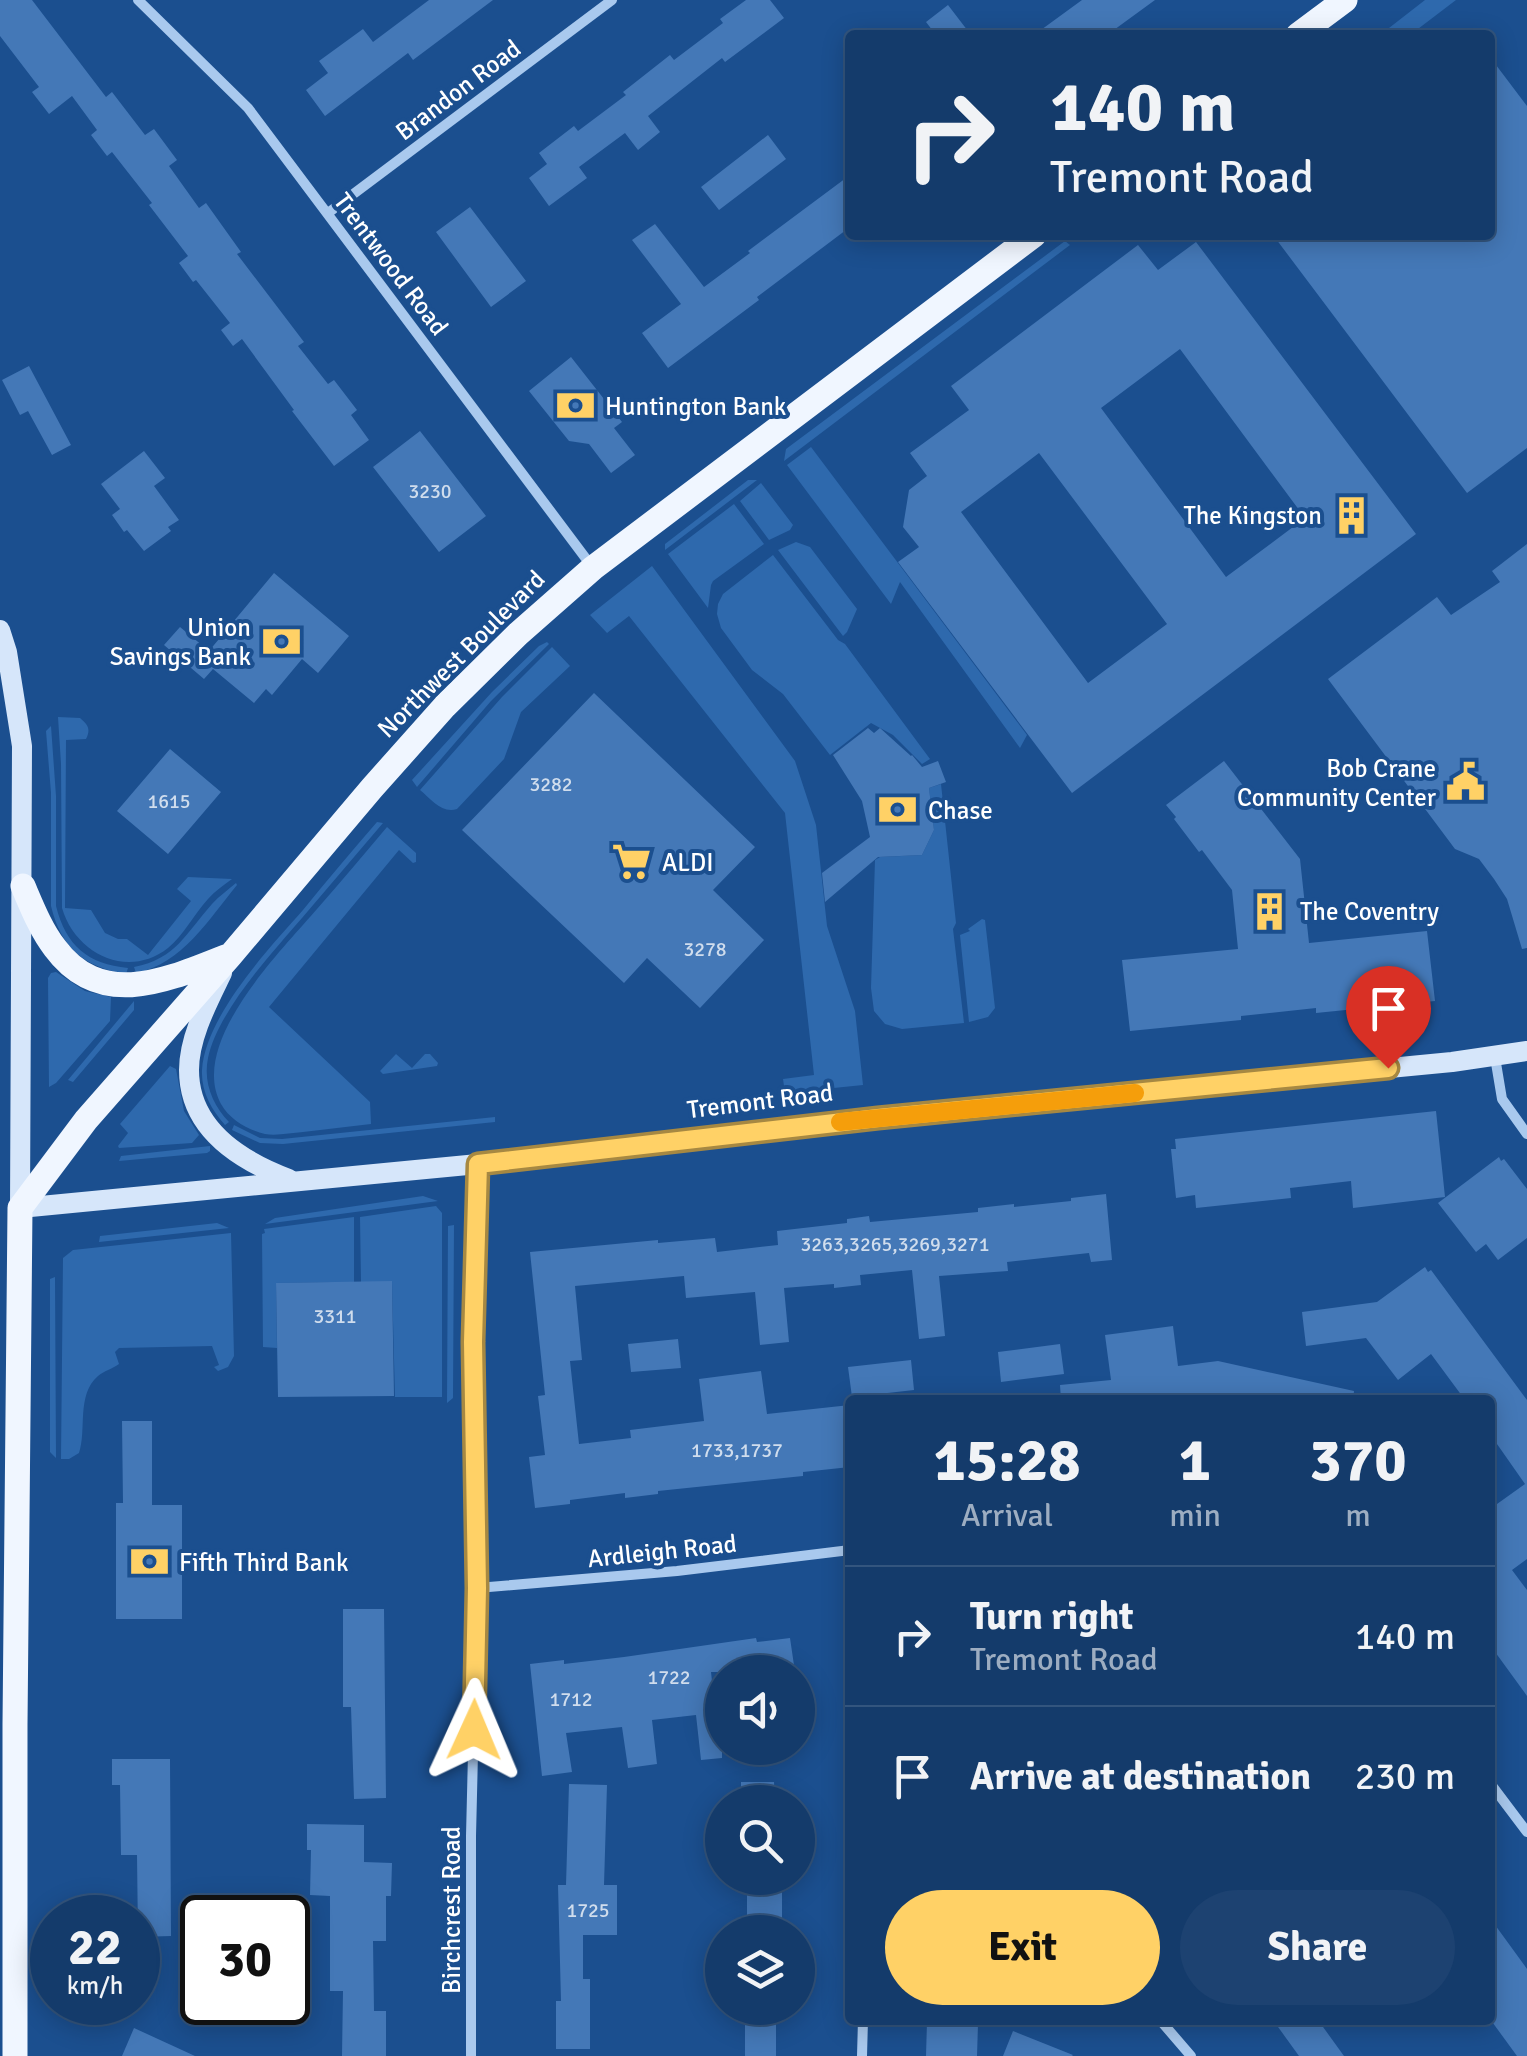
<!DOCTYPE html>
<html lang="en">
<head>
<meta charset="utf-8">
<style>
	:root { --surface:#143b6b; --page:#1d4271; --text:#f1f3f6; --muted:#9dadc1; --line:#33557e; --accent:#ffd166 }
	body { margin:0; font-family:Signika,sans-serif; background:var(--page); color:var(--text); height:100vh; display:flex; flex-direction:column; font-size:38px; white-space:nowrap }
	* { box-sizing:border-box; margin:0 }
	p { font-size:32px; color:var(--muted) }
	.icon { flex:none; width:55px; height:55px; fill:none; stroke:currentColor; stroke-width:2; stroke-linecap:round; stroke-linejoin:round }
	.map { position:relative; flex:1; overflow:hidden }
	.details { position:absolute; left:845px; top:1395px; width:650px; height:630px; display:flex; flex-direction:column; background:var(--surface); border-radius:10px; box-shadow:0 5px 25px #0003,0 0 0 2px var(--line) }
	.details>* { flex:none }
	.banner { position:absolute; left:845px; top:30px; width:650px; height:210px; border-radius:10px; box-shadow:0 5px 25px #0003,0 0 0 2px var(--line); background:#143b6b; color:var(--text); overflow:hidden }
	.buttons { position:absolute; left:705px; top:1655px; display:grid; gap:20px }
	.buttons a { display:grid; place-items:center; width:110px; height:110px; border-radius:50%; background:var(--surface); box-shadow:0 5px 25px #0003,0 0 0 2px var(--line); font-size:50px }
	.speed { position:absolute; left:30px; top:1895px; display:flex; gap:20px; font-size:50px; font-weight:700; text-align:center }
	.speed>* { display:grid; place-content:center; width:130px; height:130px; border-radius:50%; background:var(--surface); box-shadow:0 5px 25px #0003,0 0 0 2px var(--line); line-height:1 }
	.speed small { font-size:25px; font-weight:400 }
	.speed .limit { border:5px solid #111; border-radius:15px; background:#fff; color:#111 }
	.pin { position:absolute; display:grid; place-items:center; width:85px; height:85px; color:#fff; margin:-102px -42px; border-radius:50% 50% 50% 0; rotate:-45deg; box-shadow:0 0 10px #0007 }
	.pin .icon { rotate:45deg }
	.me { position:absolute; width:110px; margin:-55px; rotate:1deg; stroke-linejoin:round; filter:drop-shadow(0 0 8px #0008) }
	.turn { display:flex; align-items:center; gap:35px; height:210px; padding:0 40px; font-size:45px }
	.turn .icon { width:130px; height:130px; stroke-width:2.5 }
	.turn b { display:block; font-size:70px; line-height:85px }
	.eta { display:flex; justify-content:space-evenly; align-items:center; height:170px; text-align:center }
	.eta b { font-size:60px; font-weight:700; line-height:70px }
	.action { display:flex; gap:20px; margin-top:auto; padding:20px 40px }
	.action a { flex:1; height:115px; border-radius:60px; background:var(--accent); color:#111; font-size:40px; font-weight:700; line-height:115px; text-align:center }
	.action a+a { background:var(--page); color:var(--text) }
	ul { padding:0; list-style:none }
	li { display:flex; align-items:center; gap:30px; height:140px; padding:0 40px; border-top:2px solid var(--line) }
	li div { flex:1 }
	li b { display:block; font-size:38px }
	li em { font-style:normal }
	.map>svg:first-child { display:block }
	.green { fill:#2e69ad }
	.building { fill:#4478b7; fill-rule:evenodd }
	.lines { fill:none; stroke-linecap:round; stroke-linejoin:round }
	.minor { stroke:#a9c9ee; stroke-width:10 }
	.secondary { stroke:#d6e6fa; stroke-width:20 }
	.primary { stroke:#f0f6ff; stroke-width:25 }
	.route-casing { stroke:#a68842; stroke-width:25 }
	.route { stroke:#ffd166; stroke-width:18 }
	.slow { stroke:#f59e0b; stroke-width:18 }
	.labels { text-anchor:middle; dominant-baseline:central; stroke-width:8; stroke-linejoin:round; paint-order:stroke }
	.number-label { font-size:20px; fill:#d0dded }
	.street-label { font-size:25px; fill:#fff; stroke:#1b4f8f }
	.poi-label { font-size:25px; fill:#fff; stroke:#1b4f8f; text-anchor:start }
</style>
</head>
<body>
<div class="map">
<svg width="1527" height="2056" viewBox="0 0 1527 2056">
	<rect width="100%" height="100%" fill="#1b4f8f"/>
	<path class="green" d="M 1425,0 L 1456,0 L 1410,35 L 1380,35 Z
		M 1065,241 L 1070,245 L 784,461 L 786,449 Z
		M 811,447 L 1027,735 L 1020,748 L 900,582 L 891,604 L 787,465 Z
		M 748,480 L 757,480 L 665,550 L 665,544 Z
		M 761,483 L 793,525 L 790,530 L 769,540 L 740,501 Z
		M 734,504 L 764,544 L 713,581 L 711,585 L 708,608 L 668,554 Z
		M 796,542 L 810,547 L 857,609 L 847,632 L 843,636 L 778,550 Z
		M 773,555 L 838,640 L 845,644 L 930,759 L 922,764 L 893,735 L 871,723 L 830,755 L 783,694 L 752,670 L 721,628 L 717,614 L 718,604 L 723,594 Z
		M 652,566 L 795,761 L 816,825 L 827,926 L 855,1011 L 863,1085 L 785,1093 L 783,1079 L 814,1075 L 785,813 L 629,616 L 607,633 L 590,615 Z
		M 547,642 L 549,644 L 491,701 L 417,787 L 412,780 L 492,692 L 539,646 Z
		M 552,647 L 570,666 L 521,712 L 504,759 L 457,809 C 442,814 431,799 420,790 L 502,697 Z
		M 58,717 L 80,718 C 88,725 91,729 86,739 L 66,740 L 65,908 L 91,910 L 105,933 L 118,939 L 127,939 L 148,955 L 191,901 L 177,889 L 188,877 L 232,879 C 224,885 215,891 208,899 C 194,914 184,935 168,948 C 127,980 75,953 62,908 L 61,764 Z
		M 51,726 L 56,796 L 56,906 C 66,946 88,964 128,968 L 126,974 C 84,967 61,948 51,906 L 51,793 L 46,731 Z
		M 941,784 L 956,923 L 953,929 L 964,1023 L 902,1029 L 885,1024 L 874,1011 L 871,988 L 875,860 L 880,857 L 922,855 L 934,830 L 929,788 Z
		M 377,822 L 383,823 C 356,855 329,886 302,918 C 271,954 218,1011 208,1058 C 203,1083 213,1105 229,1122 L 225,1125 C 211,1109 201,1091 202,1070 C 205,1017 269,948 303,910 C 327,880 352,851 377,822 Z
		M 387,827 L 416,853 L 416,862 L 413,863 L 399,850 L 269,1007 L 370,1102 L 371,1124 C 348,1127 326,1129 303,1132 C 291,1133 276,1136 265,1134 C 248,1130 230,1120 221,1104 C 188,1043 280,952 317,909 C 341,882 364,854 387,827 Z
		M 236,883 L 237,885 C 209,919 182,964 136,973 L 134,967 C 176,959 186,933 212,904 C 219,896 228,890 236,883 Z
		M 982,919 L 985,920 L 995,1008 L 988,1017 L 969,1022 L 960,935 L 970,931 L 968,929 Z
		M 56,972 L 85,991 L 111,997 L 110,1021 L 56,1083 L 49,1087 L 48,978 L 51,973 Z
		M 134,1001 L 134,1010 L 73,1082 L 68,1080 Z
		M 396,1054 L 412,1068 L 425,1054 L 430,1054 L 438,1063 L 437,1066 L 383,1074 L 380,1071 Z
		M 170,1066 L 176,1069 L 184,1111 L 199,1135 L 192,1143 L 119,1148 L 118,1146 L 128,1133 L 120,1124 Z
		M 495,1117 L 495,1122 L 283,1144 L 260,1143 L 232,1130 L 234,1125 L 260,1138 L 282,1139 Z
		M 210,1146 L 210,1151 L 207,1153 L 119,1161 L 121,1156 Z
		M 423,1196 L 438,1201 L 265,1224 L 275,1218 Z
		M 436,1206 L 442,1213 L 442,1397 L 395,1397 L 392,1282 L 361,1282 L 360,1217 Z
		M 354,1217 L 354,1282 L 276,1283 L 277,1348 L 263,1347 L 262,1234 L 265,1233 L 264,1229 Z
		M 217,1223 L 229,1228 L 99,1242 L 100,1236 Z
		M 454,1225 L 453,1398 L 447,1403 L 448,1226 Z
		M 231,1233 L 234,1356 L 228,1367 L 218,1371 L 214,1367 L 219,1365 L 212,1346 L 119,1348 L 115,1352 L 119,1364 C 112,1369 104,1371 98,1376 C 76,1395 87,1430 79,1453 L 69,1459 L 61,1459 L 63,1258 L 73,1250 Z
		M 55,1277 L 56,1458 L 50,1452 L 50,1279 Z"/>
	<path class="building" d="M 0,0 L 32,0 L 106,97 L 112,92 L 145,135 L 154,129 L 177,160 L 169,166 L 199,208 L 206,203 L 241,252 L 237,254 L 304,342 L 298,346 L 328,384 L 334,380 L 357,410 L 351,415 L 369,440 L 334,466 L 292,411 L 294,410 L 242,339 L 233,346 L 221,330 L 230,323 L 196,280 L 193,282 L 179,263 L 188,256 L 149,205 L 152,203 L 112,152 L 107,156 L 91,135 L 97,130 L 72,96 L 49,114 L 32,92 L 39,87 L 0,36 Z
		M 429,0 L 493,0 L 413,60 L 408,53 L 325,116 L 306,90 L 328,73 L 319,61 L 363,29 L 373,42 Z
		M 746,0 L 770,0 L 784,18 L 725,62 L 722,58 L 648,116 L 660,132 L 638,150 L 625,133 L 579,167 L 587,178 L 549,206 L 529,178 L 547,164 L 539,153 L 574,126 L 578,131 L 626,95 L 623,92 L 670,55 L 674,60 L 723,23 L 720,19 Z
		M 1082,0 L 1155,0 L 1107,35 L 1034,35 Z
		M 948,5 L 971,35 L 936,35 L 926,22 Z
		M 1490,57 L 1527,106 L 1527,448 L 1467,493 L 1273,235 L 1490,235 Z
		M 768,135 L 786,159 L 719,210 L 701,187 Z
		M 850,175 L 850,227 L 757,297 L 759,300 L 668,368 L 642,333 L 681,304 L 632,240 L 655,224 L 704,287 L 750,253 L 748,251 Z
		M 470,207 L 526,281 L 491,307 L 436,232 Z
		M 1196,242 L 1416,534 L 1072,793 L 898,562 L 919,547 L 903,527 L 909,490 L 927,476 L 910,453 L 969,410 L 951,386 L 1138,245 L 1158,270 ZM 1180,349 L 1305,518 L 1226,577 L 1101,408 ZM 1039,453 L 1167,624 L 1088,683 L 961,512 Z
		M 571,357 L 622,422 L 614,428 L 635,455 L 611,473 L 589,444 L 569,441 L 529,391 Z
		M 29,366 L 71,445 L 52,455 L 28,411 L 20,415 L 2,380 Z
		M 420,431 L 486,516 L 439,552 L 373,467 Z
		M 144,451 L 165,478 L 154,486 L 179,520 L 168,527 L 171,531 L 144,551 L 127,530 L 124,532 L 112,515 L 120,509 L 101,484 Z
		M 1527,544 L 1527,948 L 1522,949 L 1507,899 L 1494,879 L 1479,859 L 1455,849 L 1328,679 L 1437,597 L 1451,615 L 1500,582 L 1492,571 Z
		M 274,573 L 349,636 L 318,673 L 302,659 L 272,695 L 266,689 L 254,703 L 213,669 L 204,679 L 164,645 L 180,627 L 209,651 Z
		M 594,693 L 755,847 L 713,890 L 764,940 L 700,1008 L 647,958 L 624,983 L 462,830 Z
		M 868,728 L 874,733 L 880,728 L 911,756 L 912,755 L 922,767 L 938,761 L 946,782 L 929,788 L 934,830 L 922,855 L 878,857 L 825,902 L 822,873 L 870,837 L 862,801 L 833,755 Z
		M 170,749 L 221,792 L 168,854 L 117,811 Z
		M 1224,761 L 1300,859 L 1309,943 L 1427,931 L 1435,1001 L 1316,1013 L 1316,1008 L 1241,1016 L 1241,1020 L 1130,1031 L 1122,960 L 1238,949 L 1232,890 L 1202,850 L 1199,852 L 1174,819 L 1176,817 L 1166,805 Z
		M 1436,1111 L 1445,1197 L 1353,1208 L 1351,1181 L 1290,1188 L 1291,1198 L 1196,1208 L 1195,1195 L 1176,1198 L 1171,1149 L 1176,1149 L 1175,1139 Z
		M 1499,1157 L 1501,1161 L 1504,1159 L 1527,1189 L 1527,1238 L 1498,1260 L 1486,1244 L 1476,1252 L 1438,1203 Z
		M 1106,1194 L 1112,1260 L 1091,1262 L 1089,1253 L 1007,1262 L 1008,1271 L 939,1276 L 945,1336 L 919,1339 L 912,1270 L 860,1275 L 861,1285 L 834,1288 L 834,1284 L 784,1288 L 789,1342 L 760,1345 L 755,1292 L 686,1298 L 684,1276 L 575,1286 L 582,1360 L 570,1361 L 579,1444 L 631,1438 L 630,1430 L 704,1421 L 699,1379 L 761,1371 L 767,1414 L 850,1405 L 850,1467 L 803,1472 L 803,1476 L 658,1491 L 658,1494 L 625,1498 L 625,1493 L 570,1500 L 570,1504 L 535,1508 L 529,1457 L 545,1455 L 538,1396 L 545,1395 L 530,1252 L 658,1240 L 658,1243 L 715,1238 L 717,1252 L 778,1245 L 777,1231 L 847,1223 L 847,1219 L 869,1216 L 870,1222 L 978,1212 L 978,1208 L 1014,1204 L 1014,1207 L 1071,1201 L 1071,1198 Z
		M 1425,1267 L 1428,1272 L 1431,1270 L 1527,1400 L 1527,1559 L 1512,1570 L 1527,1590 L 1527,1696 L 1490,1645 L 1490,1509 L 1525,1484 L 1490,1434 L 1490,1400 L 1465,1400 L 1431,1354 L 1398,1380 L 1366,1338 L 1306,1346 L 1302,1312 L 1377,1302 Z
		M 392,1281 L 394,1396 L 278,1397 L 276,1283 Z
		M 1173,1326 L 1178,1366 L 1218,1361 L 1354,1391 L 1353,1400 L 1061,1400 L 1060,1385 L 1111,1380 L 1105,1335 Z
		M 678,1339 L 681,1368 L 631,1372 L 628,1344 Z
		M 1060,1344 L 1064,1374 L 1001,1382 L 998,1352 Z
		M 911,1360 L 914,1390 L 852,1397 L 848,1367 Z
		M 122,1421 L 152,1421 L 152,1505 L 182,1505 L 182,1619 L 116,1619 L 116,1503 L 123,1503 Z
		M 343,1609 L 384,1609 L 386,1798 L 354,1799 L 351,1707 L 343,1707 Z
		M 756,1638 L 757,1642 L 790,1638 L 795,1672 L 711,1672 L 717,1727 L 722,1726 L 722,1758 L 701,1760 L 696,1715 L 652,1720 L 657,1764 L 628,1768 L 622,1727 L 566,1733 L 572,1772 L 542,1776 L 530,1664 L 564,1660 L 564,1664 L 624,1657 Z
		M 112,1759 L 170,1759 L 171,1936 L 138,1937 L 137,1855 L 121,1855 L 120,1785 L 112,1785 Z
		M 741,1782 L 774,1782 L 775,1802 L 741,1802 Z
		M 569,1784 L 607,1785 L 604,1885 L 617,1885 L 617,1935 L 583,1935 L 583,1979 L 590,1979 L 590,2049 L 556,2049 L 556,2001 L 561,2001 L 558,1885 L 566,1885 Z
		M 307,1824 L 364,1825 L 364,1862 L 392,1863 L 391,1896 L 386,1896 L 386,1941 L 373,1941 L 374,2011 L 386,2011 L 386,2056 L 342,2056 L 343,1991 L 330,1991 L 330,1896 L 310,1895 L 311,1850 L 307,1850 Z
		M 747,1878 L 782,1878 L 782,1932 L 747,1932 Z
		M 1490,1918 L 1527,1969 L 1527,2056 L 1517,2056 L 1490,2019 Z
		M 745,2008 L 776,2008 L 776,2056 L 745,2056 Z
		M 1273,2020 L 1318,2020 L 1344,2056 L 1299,2056 Z
		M 927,2022 L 978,2024 L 977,2056 L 926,2056 Z
		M 134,2028 L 195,2056 L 122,2056 Z
		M 1013,2031 L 1073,2055 L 1072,2056 L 1003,2056 Z"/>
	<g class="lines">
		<path class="minor" d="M 138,0 L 248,108 L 593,568
			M 328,213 L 612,0
			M 1495,1057 L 1502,1099 L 1527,1134
			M 477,1588 L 677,1571 L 850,1550
			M 1490,1783 L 1527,1832
			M 1160,2020 L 1191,2056
			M 471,2056 L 471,1836 L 477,1588 L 473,1342 L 478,1165
			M 862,2056 L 863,2020"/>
		<path class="secondary" d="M 0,630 L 7,652 L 22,746 L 20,1208 L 478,1164 L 879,1117 L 1452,1062 L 1527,1051
			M 222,973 C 208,1002 189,1037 189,1070 C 189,1129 241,1161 289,1179"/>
		<path class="primary" d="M 1298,35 L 1345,0
			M 23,886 C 32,907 41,930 55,948 C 101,1010 167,980 225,957
			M 20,1208 L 86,1120 L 230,956 L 372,788 L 445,706 L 518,634 L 593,568 L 1034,235
			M 15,2056 L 15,1724 L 20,1208"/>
	</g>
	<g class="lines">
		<defs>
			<path id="route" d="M 474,1730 L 477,1588 L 473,1342 L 478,1164 L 878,1118 L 1388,1068"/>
		</defs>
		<use href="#route" class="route-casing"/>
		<use href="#route" class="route"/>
		<path class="slow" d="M 840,1122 L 1135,1093"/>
	</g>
	<defs>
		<symbol id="bank-bare" viewBox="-9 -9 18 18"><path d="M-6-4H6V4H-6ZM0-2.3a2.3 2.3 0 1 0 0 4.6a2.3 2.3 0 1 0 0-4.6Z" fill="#ffd166" stroke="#1b4f8f" stroke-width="2.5" paint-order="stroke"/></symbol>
		<symbol id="building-bare" viewBox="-9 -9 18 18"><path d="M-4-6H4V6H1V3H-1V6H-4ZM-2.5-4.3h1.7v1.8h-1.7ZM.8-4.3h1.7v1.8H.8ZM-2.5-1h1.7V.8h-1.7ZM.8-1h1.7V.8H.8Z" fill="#ffd166" stroke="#1b4f8f" stroke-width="2.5" paint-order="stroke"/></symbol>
		<symbol id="civic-bare" viewBox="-9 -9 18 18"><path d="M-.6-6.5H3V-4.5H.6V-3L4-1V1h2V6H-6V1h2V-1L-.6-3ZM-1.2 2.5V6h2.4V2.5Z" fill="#ffd166" stroke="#1b4f8f" stroke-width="2.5" paint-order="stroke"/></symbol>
		<symbol id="supermarket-bare" viewBox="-9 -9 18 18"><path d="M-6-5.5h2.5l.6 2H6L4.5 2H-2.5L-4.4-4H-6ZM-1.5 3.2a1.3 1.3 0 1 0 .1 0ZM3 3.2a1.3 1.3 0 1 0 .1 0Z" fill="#ffd166" stroke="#1b4f8f" stroke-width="2.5" paint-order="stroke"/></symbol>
	</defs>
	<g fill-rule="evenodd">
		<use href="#bank-bare" x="548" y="378" width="55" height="55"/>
		<use href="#building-bare" x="1324" y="488" width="55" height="55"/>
		<use href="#bank-bare" x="254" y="614" width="55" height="55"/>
		<use href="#civic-bare" x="1438" y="754" width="55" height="55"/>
		<use href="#bank-bare" x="870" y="782" width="55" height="55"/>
		<use href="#supermarket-bare" x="604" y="834" width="55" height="55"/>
		<use href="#building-bare" x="1242" y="884" width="55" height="55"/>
		<use href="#bank-bare" x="122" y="1534" width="55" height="55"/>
	</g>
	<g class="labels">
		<g class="number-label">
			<text x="430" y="491">3230</text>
			<text x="551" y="784">3282</text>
			<text x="169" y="801">1615</text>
			<text x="705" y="949">3278</text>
			<text x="895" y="1244">3263,3265,3269,3271</text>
			<text x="335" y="1316">3311</text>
			<text x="737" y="1450">1733,1737</text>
			<text x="669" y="1677">1722</text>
			<text x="571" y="1699">1712</text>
			<text x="588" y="1910">1725</text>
		</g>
		<g class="street-label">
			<text transform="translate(458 90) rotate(-37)">Brandon Road</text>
			<text transform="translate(391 264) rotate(53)">Trentwood Road</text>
			<text transform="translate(461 654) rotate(-45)">Northwest Boulevard</text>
			<text transform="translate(760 1101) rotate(-7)">Tremont Road</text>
			<text transform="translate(662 1551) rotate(-6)">Ardleigh Road</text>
			<text transform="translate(451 1910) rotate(-90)">Birchcrest Road</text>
		</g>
		<g class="poi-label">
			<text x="605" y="406">Huntington Bank</text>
			<text x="1322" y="515" text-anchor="end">The Kingston</text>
			<text x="251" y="627" text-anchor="end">Union<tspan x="251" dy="29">Savings Bank</tspan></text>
			<text x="1436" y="768" text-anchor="end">Bob Crane<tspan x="1436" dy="29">Community Center</tspan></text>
			<text x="928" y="810">Chase</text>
			<text x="662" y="862">ALDI</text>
			<text x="1300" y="911">The Coventry</text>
			<text x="179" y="1562">Fifth Third Bank</text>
		</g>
	</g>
</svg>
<div class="buttons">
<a><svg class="icon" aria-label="sound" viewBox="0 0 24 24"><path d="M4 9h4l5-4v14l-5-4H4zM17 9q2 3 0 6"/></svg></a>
<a><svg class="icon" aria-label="search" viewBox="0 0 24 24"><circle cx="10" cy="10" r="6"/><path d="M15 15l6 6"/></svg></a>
<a><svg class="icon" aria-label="layers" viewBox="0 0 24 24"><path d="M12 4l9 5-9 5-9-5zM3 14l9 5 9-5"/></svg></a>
</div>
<div class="speed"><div>22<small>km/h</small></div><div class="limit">30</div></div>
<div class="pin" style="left:1388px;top:1068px;background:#d93025"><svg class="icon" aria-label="arrive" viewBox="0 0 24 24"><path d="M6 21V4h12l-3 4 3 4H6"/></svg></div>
<svg class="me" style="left:474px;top:1730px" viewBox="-20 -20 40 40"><path d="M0-17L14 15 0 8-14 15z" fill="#ffd166" stroke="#fff" stroke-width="4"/></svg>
<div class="banner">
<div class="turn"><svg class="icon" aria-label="right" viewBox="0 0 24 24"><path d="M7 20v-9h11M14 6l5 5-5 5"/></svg><div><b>140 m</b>Tremont Road</div></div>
</div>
<section class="details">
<div class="eta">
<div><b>15:28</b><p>Arrival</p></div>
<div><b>1</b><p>min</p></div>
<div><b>370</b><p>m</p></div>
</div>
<ul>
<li><svg class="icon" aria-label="right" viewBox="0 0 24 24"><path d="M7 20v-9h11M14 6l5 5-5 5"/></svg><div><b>Turn right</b><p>Tremont Road</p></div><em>140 m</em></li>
<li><svg class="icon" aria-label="arrive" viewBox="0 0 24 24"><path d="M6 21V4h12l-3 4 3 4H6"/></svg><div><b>Arrive at destination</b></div><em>230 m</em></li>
</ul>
<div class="action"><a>Exit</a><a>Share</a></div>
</section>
</div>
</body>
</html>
